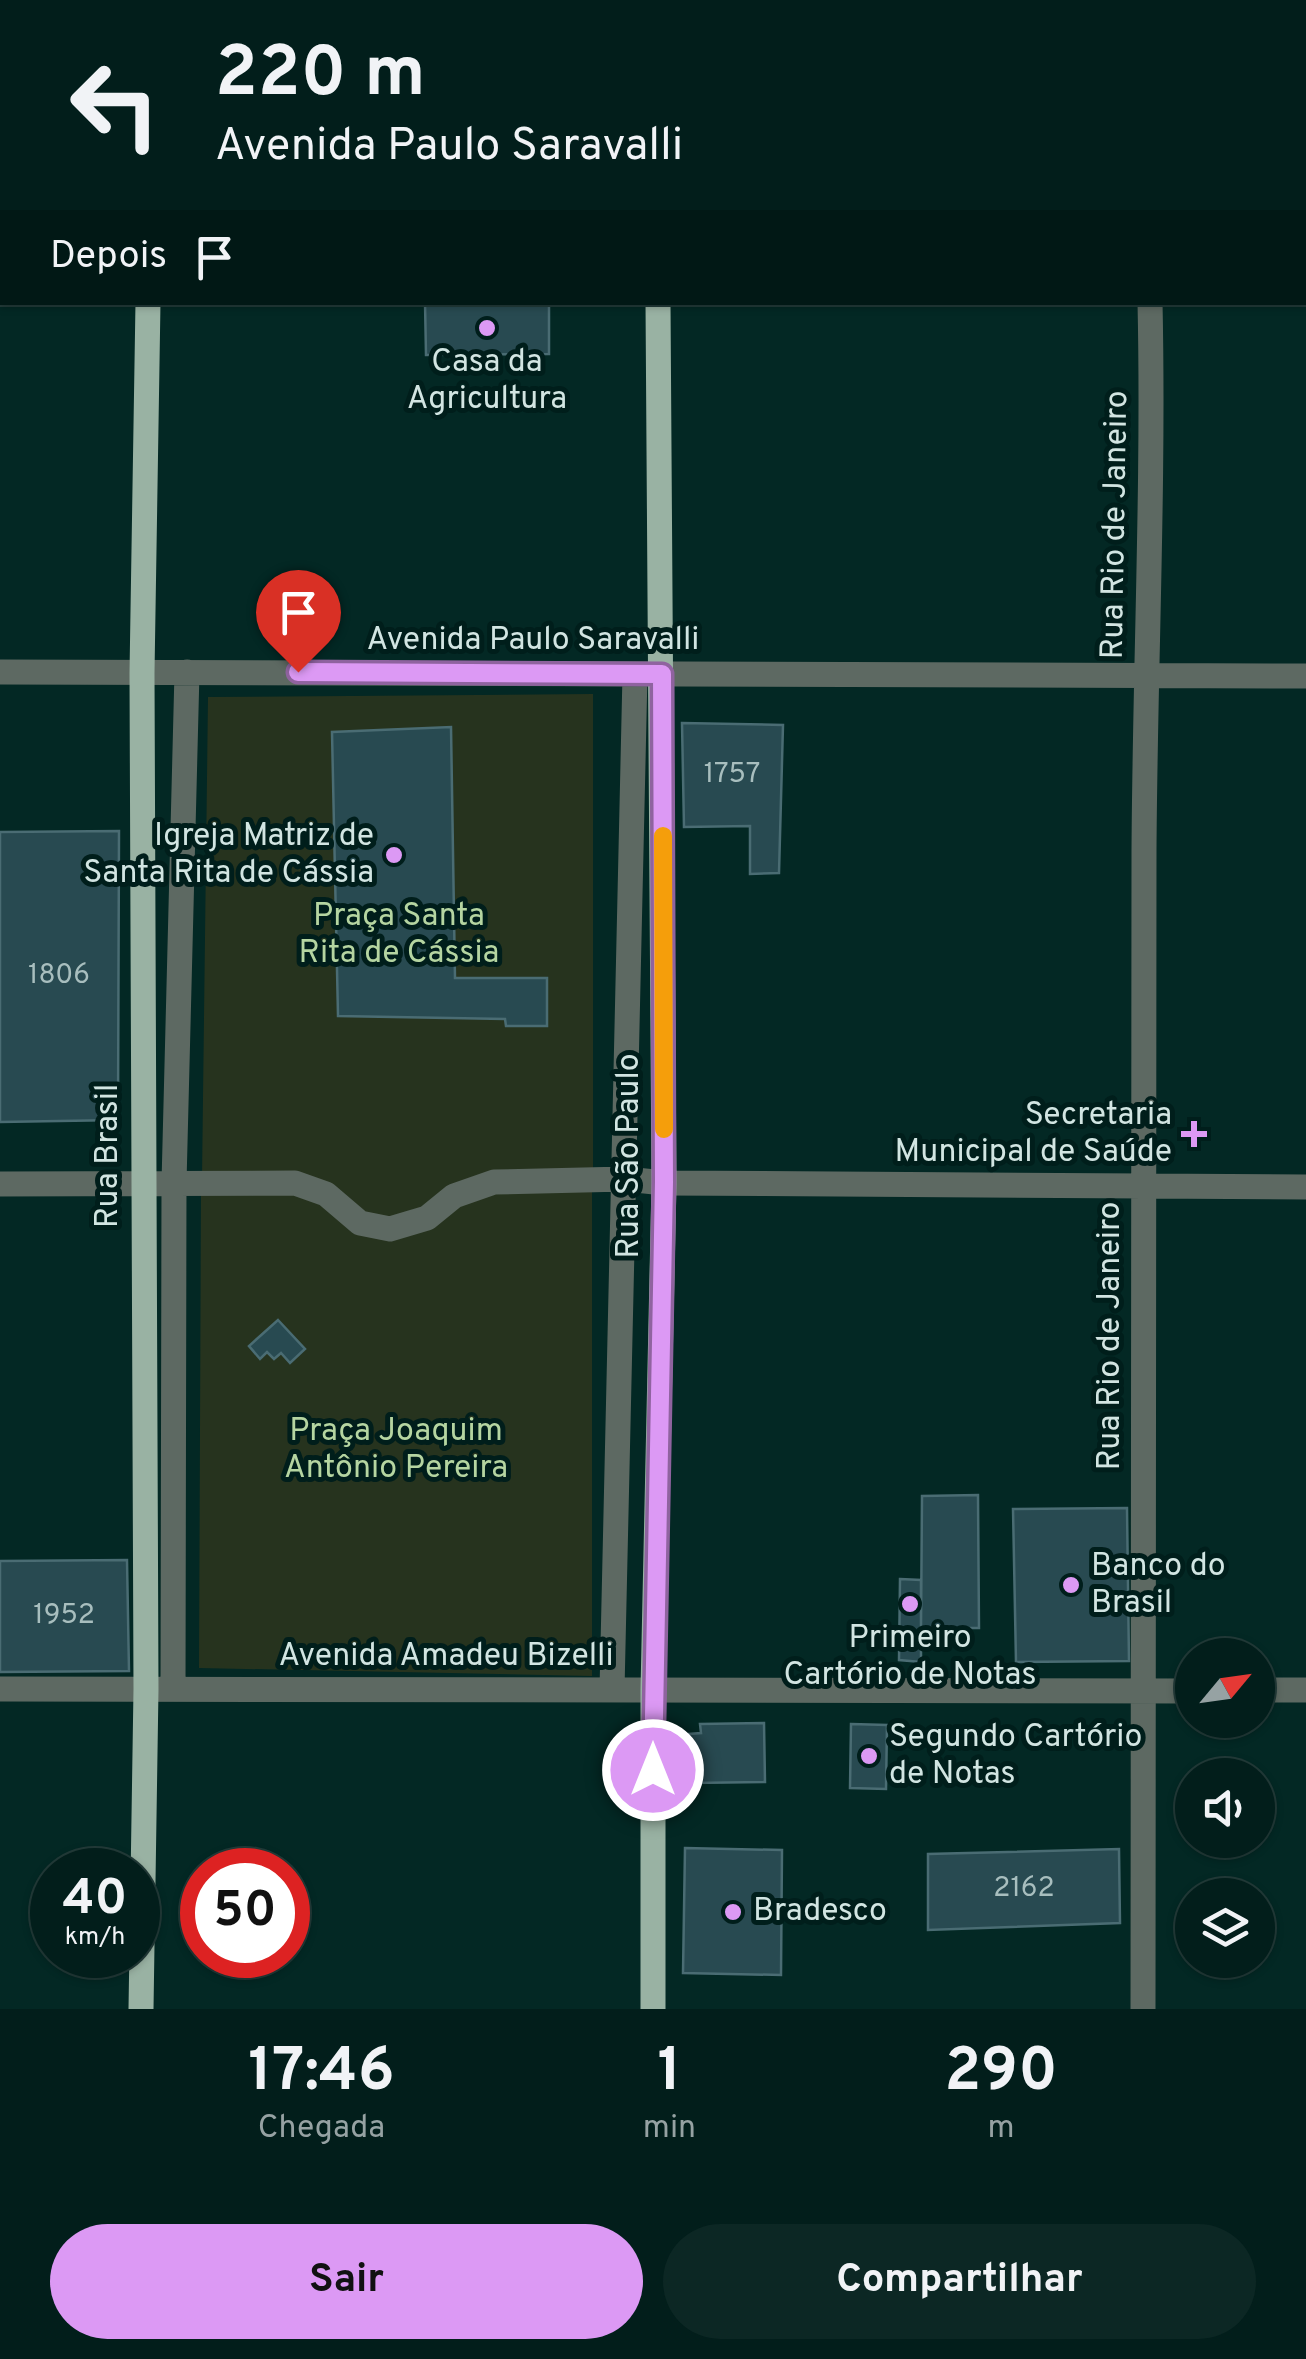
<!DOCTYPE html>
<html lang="pt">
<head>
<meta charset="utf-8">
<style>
	:root { --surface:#021e1b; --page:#0c2724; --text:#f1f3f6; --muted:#96a2a3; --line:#233c3a; --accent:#dc99f4 }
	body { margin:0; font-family:Overpass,sans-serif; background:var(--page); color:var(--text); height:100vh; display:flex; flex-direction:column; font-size:38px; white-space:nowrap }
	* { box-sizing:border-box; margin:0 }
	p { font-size:32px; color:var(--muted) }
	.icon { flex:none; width:55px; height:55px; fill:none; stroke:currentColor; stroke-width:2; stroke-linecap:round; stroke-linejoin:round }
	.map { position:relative; height:2009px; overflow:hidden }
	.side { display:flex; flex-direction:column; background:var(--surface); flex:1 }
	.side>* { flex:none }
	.banner { position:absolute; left:0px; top:0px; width:1308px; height:305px; box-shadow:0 2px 8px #0004,0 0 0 2px var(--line); background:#021e1b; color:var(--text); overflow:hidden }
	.needle { width:65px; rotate:61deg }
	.fabs { position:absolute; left:1175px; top:1638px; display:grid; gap:20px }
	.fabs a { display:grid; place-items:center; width:100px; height:100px; border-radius:50%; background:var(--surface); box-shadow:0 2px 8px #0004,0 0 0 2px var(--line); font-size:50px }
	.speed { position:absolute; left:30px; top:1848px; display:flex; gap:20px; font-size:50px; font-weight:700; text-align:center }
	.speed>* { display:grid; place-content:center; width:130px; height:130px; border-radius:50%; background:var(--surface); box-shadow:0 2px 8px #0004,0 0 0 2px var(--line); line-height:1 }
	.speed small { font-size:25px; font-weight:400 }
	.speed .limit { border:15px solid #d22; background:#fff; color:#111 }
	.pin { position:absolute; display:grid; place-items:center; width:85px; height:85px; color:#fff; margin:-102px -42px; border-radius:50% 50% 50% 0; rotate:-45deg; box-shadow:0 0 10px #0007 }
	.pin .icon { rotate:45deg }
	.me { position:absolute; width:110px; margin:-55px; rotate:0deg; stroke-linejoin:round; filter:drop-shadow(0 0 8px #0008) }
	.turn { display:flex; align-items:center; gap:35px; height:210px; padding:0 50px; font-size:45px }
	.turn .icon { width:130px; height:130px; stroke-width:2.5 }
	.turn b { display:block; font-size:70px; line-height:85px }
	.then { display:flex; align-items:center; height:95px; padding:0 50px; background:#0003; gap:20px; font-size:38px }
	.eta { display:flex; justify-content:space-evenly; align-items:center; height:170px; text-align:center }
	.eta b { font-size:60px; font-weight:700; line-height:70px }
	.cta { display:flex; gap:20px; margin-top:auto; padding:20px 50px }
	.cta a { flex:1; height:115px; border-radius:60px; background:var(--accent); color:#111; font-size:40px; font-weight:700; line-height:115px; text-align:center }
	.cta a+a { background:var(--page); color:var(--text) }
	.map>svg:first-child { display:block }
	.green { fill:#26331e }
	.building { fill:#284a51; stroke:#4a6c73; stroke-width:2.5 }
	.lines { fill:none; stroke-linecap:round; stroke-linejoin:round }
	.minor { stroke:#5d6962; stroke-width:25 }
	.major { stroke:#99b2a3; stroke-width:25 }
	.route-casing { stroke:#8f639f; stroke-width:25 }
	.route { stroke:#dc99f4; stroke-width:18 }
	.slow { stroke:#f59e0b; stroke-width:18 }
	.poi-dot { fill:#dc99f4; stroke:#001e1b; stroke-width:4 }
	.labels { text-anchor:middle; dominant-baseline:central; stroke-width:10; stroke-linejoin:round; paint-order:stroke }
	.number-label { font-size:28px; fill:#a8bebe }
	.poi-label { font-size:32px; fill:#d2e5e2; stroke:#001e1b; text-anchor:start }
	.street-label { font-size:32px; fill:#d2e5e2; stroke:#001e1b }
	.park-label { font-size:32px; fill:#b5d5a1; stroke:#001e1b }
</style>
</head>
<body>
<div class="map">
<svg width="1306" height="2009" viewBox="0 0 1306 2009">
	<rect width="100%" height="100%" fill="#032824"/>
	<path class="green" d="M 593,694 L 593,1174 L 494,1177 L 424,1214 L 362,1218 L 331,1191 L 202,1178 L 208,697 Z
		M 592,1184 L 592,1676 L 199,1668 L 201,1187 L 294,1187 L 359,1227 L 494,1186 Z"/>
	<path class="building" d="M 962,0 L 1105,0 L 1105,2 L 962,2 Z
		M 425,302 L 549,302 L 549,354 L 426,355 Z
		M 682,723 L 783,725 L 779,873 L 750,874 L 750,826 L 684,827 Z
		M 451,727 L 455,978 L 547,978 L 547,1026 L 506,1026 L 505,1019 L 338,1016 L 332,732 Z
		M 119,831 L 118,1120 L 0,1122 L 0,832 Z
		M 278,1320 L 305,1349 L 290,1363 L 281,1353 L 274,1359 L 267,1352 L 260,1359 L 249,1346 Z
		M 978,1495 L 979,1628 L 921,1628 L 922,1496 Z
		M 1127,1508 L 1129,1661 L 1016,1662 L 1013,1509 Z
		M 127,1560 L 129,1671 L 0,1672 L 0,1561 Z
		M 900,1579 L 921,1580 L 921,1662 L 899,1660 Z
		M 764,1723 L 765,1782 L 691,1783 L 689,1734 L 701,1733 L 700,1724 Z
		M 851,1724 L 887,1725 L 886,1789 L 850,1788 Z
		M 685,1848 L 782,1850 L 781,1975 L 683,1973 Z
		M 1119,1849 L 1120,1923 L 928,1930 L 928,1854 Z"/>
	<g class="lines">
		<path class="minor" d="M 1149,2 L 1149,0
			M 1305,181 L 1306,181
			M 0,672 L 1306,676
			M 0,1184 L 295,1183 L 326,1194 L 360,1223 L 390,1229 L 427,1218 L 454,1196 L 494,1182 L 626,1179 L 664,1183 L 1306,1187
			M 0,1689 L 1192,1691
			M 173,1689 L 174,1183 L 187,672
			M 612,1690 L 635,674
			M 1258,1690 L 1306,1690
			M 1143,2009 C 1143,1623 1143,1237 1144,851 C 1145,668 1154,485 1150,302"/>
		<path class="major" d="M 151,0 L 151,2
			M 654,0 L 654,2
			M 0,149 L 2,149
			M 0,182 L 2,182
			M 141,2009 L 146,1689 L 142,673 L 148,302
			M 653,2009 L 653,1690 L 664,1183 L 658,302"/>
	</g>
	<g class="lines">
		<defs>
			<path id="route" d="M 298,672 L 662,674 L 664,1182 L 653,1770"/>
		</defs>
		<use href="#route" class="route-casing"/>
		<use href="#route" class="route"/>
		<path class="slow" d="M 663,836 L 664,1129"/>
	</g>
	<g class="poi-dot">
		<circle cx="487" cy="328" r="10"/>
		<circle cx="394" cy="855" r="10"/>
		<path d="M1189 1119h10v10h10v10h-10v10h-10v-10h-10v-10h10z"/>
		<circle cx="1071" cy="1585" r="10"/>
		<circle cx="910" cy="1604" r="10"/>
		<circle cx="869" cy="1756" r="10"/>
		<circle cx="733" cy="1912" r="10"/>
	</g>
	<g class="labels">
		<g class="number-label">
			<text x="732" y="775">1757</text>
			<text x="59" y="976">1806</text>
			<text x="64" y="1616">1952</text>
			<text x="1024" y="1889">2162</text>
		</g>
		<g class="poi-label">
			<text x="487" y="363" text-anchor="middle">Casa da<tspan x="487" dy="37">Agricultura</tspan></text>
			<text x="374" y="837" text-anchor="end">Igreja Matriz de<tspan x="374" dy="37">Santa Rita de Cássia</tspan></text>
			<text x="1172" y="1116" text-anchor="end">Secretaria<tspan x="1172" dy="37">Municipal de Saúde</tspan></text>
			<text x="1091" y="1567">Banco do<tspan x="1091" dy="37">Brasil</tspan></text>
			<text x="910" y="1639" text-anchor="middle">Primeiro<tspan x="910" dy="37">Cartório de Notas</tspan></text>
			<text x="889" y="1738">Segundo Cartório<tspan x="889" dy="37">de Notas</tspan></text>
			<text x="753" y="1912">Bradesco</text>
		</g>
		<g class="street-label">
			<text transform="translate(1116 525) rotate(-89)">Rua Rio de Janeiro</text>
			<text x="533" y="641">Avenida Paulo Saravalli</text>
			<text transform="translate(109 1156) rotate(-90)">Rua Brasil</text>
			<text transform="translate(630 1156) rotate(-90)">Rua São Paulo</text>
			<text transform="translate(1111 1336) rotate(-90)">Rua Rio de Janeiro</text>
			<text x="446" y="1657">Avenida Amadeu Bizelli</text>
		</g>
		<g class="park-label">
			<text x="399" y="917">Praça Santa<tspan x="399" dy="37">Rita de Cássia</tspan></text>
			<text x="396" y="1432">Praça Joaquim<tspan x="396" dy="37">Antônio Pereira</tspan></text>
		</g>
	</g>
</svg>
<div class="fabs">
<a><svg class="needle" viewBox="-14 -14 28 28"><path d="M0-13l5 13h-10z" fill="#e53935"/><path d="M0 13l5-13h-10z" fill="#96a2a3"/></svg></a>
<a><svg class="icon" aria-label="sound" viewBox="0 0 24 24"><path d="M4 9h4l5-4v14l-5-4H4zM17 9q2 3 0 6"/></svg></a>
<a><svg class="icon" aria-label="layers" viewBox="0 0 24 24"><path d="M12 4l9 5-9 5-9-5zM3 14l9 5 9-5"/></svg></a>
</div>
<div class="speed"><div>40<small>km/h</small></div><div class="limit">50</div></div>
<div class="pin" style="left:298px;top:672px;background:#d93025"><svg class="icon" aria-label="arrive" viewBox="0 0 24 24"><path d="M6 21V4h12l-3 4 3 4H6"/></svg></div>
<svg class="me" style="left:653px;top:1770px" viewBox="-20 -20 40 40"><circle r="17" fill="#dc99f4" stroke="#fff" stroke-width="3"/><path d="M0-11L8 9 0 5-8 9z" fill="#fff"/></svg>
<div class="banner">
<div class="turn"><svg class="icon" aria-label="left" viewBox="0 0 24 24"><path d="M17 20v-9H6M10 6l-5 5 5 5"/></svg><div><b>220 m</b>Avenida Paulo Saravalli</div></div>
<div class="then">Depois<svg class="icon" aria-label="arrive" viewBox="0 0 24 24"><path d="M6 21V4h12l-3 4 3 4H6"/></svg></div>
</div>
</div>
<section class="side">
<div class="eta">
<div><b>17:46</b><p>Chegada</p></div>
<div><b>1</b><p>min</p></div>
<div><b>290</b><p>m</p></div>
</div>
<div class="cta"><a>Sair</a><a>Compartilhar</a></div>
</section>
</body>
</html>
